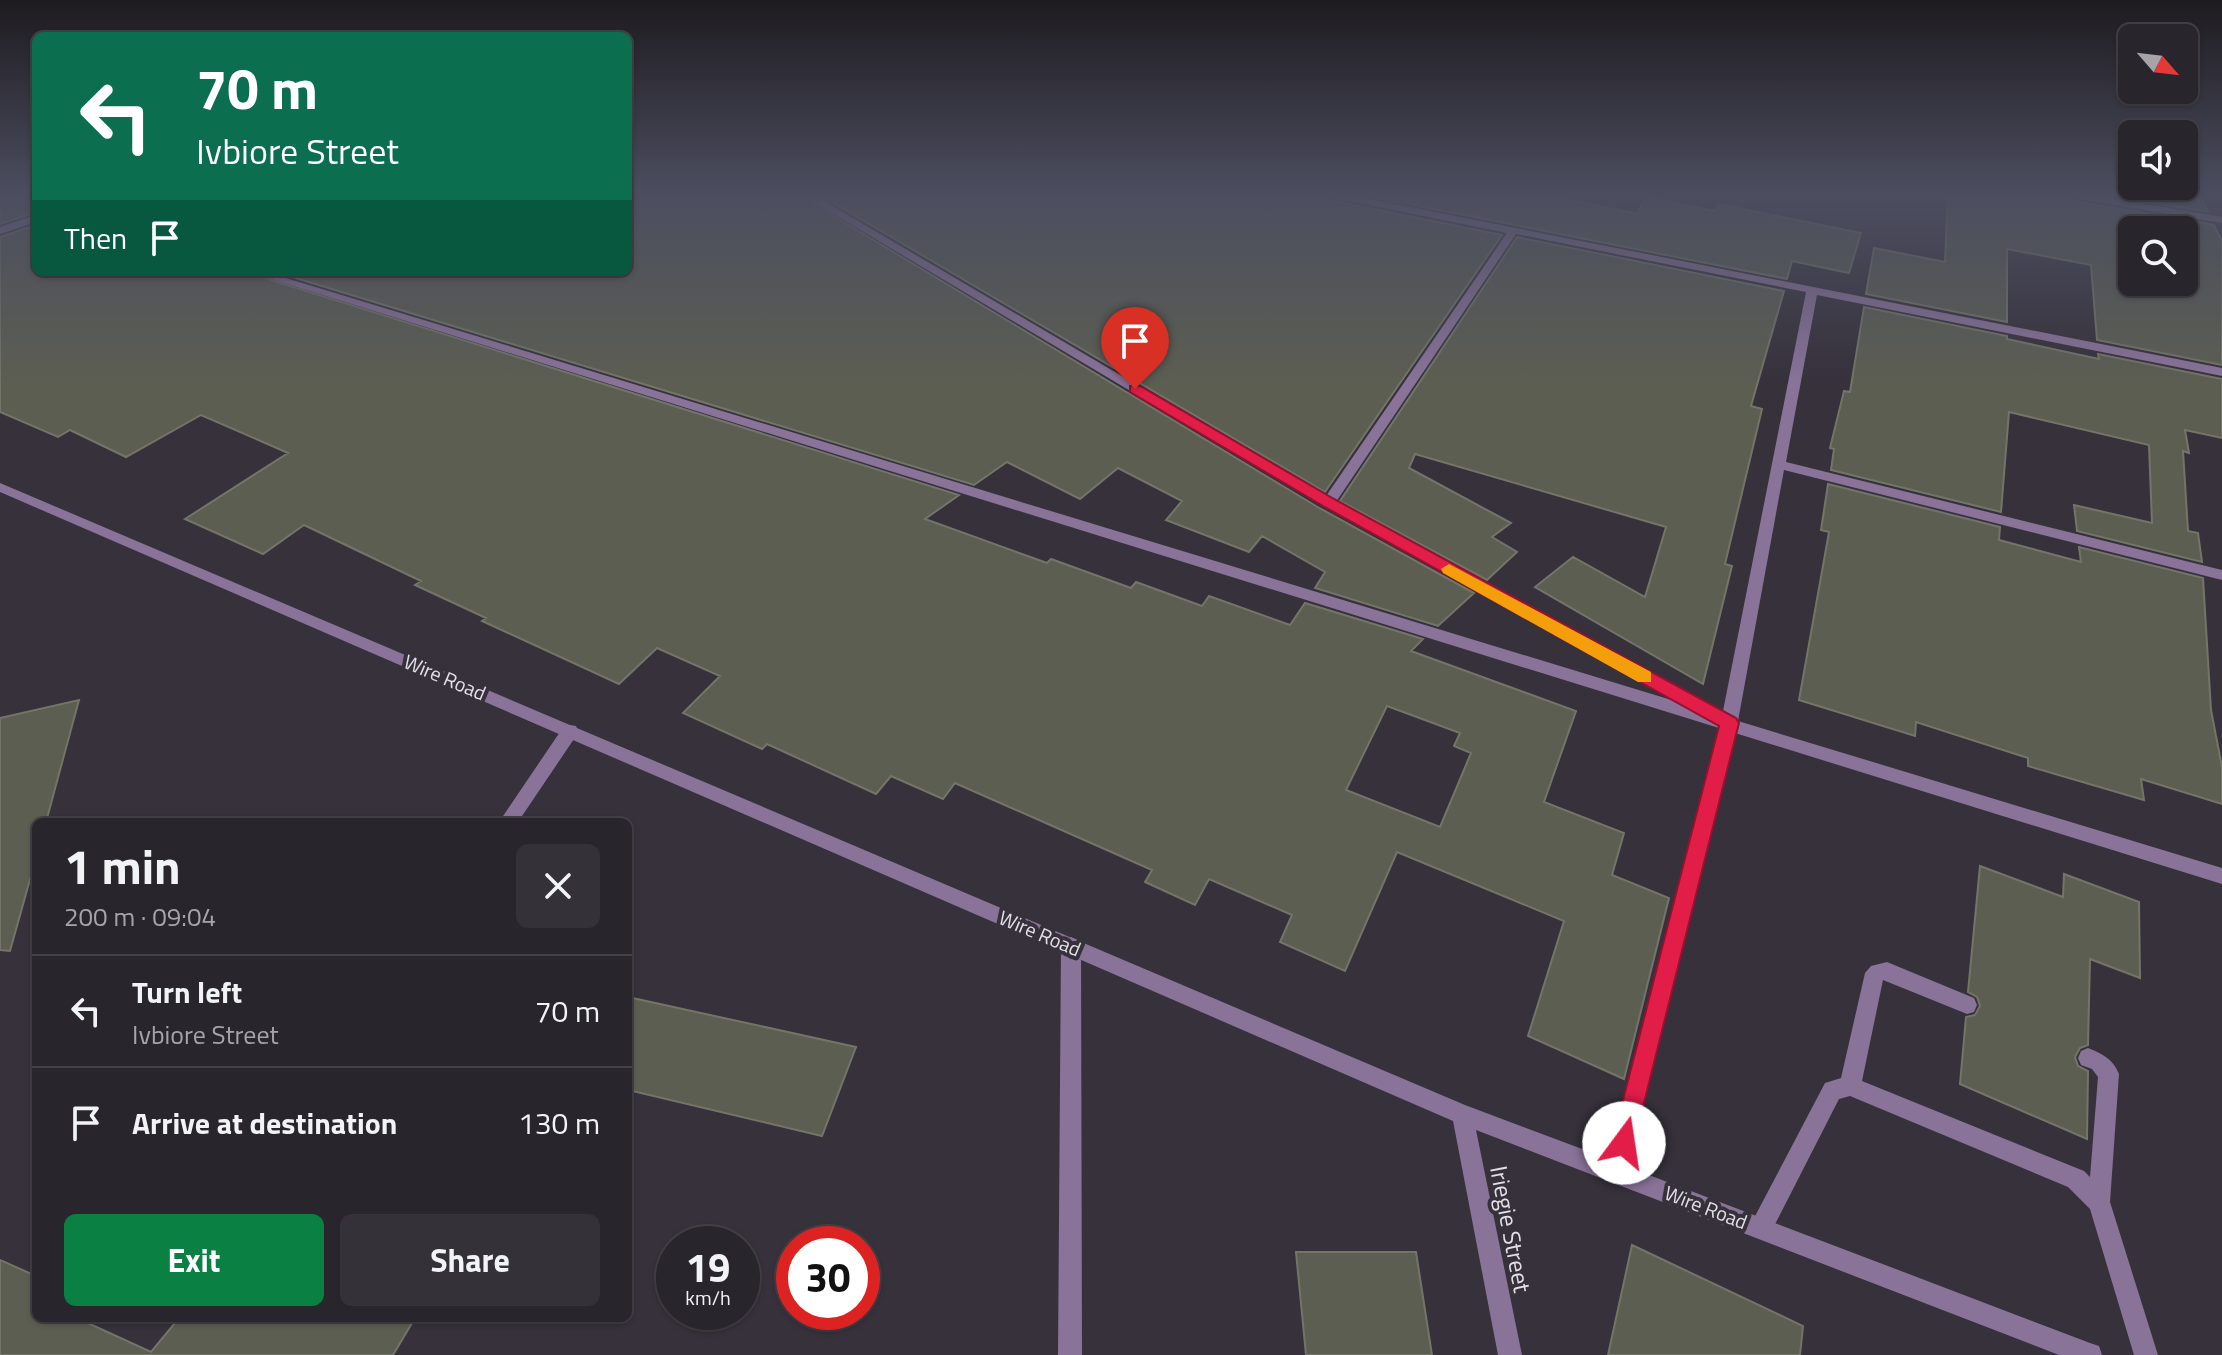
<!DOCTYPE html>
<html lang="en">
<head>
<meta charset="utf-8">
<style>
	:root { --surface:#28252c; --page:#343138; --text:#f1f3f6; --muted:#a5a5a9; --line:#444248; --accent:#0b8043 }
	body { margin:0; font-family:"Titillium Web",sans-serif; background:var(--page); color:var(--text); height:100vh; display:flex; flex-direction:column; font-size:30px; white-space:nowrap }
	* { box-sizing:border-box; margin:0 }
	p { font-size:26px; color:var(--muted) }
	.icon { flex:none; width:44px; height:44px; fill:none; stroke:currentColor; stroke-width:2; stroke-linecap:round; stroke-linejoin:round }
	.map { position:relative; flex:1; overflow:hidden }
	.drawer { position:absolute; left:32px; top:818px; width:600px; height:504px; display:flex; flex-direction:column; background:var(--surface); border-radius:12px; box-shadow:0 2px 6px #0004,0 0 0 2px var(--line) }
	.drawer>* { flex:none }
	.hud { position:absolute; left:32px; top:32px; width:600px; height:244px; border-radius:12px; box-shadow:0 2px 6px #0004,0 0 0 2px var(--line); background:#0b6e4f; color:#fff; overflow:hidden }
	.needle { width:52px; rotate:118deg }
	.tools { position:absolute; left:2118px; top:24px; display:grid; gap:16px }
	.tools a { display:grid; place-items:center; width:80px; height:80px; border-radius:12px; background:var(--surface); box-shadow:0 2px 6px #0004,0 0 0 2px var(--line); font-size:40px }
	.speed { position:absolute; left:656px; top:1226px; display:flex; gap:16px; font-size:40px; font-weight:700; text-align:center }
	.speed>* { display:grid; place-content:center; width:104px; height:104px; border-radius:50%; background:var(--surface); box-shadow:0 2px 6px #0004,0 0 0 2px var(--line); line-height:1 }
	.speed small { font-size:20px; font-weight:400 }
	.speed .limit { border:12px solid #d22; background:#fff; color:#111 }
	.pin { position:absolute; display:grid; place-items:center; width:68px; height:68px; color:#fff; margin:-82px -34px; border-radius:50% 50% 50% 0; rotate:-45deg; box-shadow:0 0 8px #0007 }
	.pin .icon { rotate:45deg }
	.me { position:absolute; width:88px; margin:-44px; rotate:14deg; stroke-linejoin:round; filter:drop-shadow(0 0 6px #0008) }
	.turn { display:flex; align-items:center; gap:28px; height:168px; padding:0 32px; font-size:36px }
	.turn .icon { width:104px; height:104px; stroke-width:2.5 }
	.turn b { display:block; font-size:56px; line-height:68px }
	.then { display:flex; align-items:center; height:76px; padding:0 32px; background:#0003; gap:16px; font-size:30px }
	.round { display:grid; place-items:center; flex:none; width:84px; height:84px; border-radius:12px; background:var(--page) }
	.headline { display:flex; align-items:center; justify-content:space-between; height:136px; padding:0 32px }
	h1 { font-size:48px; font-weight:700; line-height:60px }
	.action { display:flex; gap:16px; margin-top:auto; padding:16px 32px }
	.action a { flex:1; height:92px; border-radius:12px; background:var(--accent); color:#fff; font-size:32px; font-weight:700; line-height:92px; text-align:center }
	.action a+a { background:var(--page); color:var(--text) }
	ul { padding:0; list-style:none }
	li { display:flex; align-items:center; gap:24px; height:112px; padding:0 32px; border-top:2px solid var(--line) }
	li div { flex:1 }
	li b { display:block; font-size:30px }
	li em { font-style:normal }
	.map>svg:first-child { display:block }
	.building { fill:#5c5e52; stroke:#737569; stroke-width:2; fill-rule:evenodd }
	.lines { fill:none; stroke-linecap:round; stroke-linejoin:round }
	.service { fill:#897399; fill-rule:evenodd }
	.minor { fill:#897399; fill-rule:evenodd }
	.route { fill:#e11d48; stroke:#92132f; stroke-width:2 }
	.slow { fill:#f59e0b }
	.labels { text-anchor:middle; dominant-baseline:central; stroke-width:8; stroke-linejoin:round; paint-order:stroke }
	.street-label { font-size:20px; fill:#e4e0e7; stroke:#36313b }
	.near-street-label { font-size:24px; fill:#e4e0e7; stroke:#36313b }
</style>
</head>
<body>
<div class="map">
<svg width="2222" height="1355" viewBox="0 0 2222 1355">
	<rect width="100%" height="100%" fill="#36313b"/>
	<path class="building" d="M 0,194 L 36,194 L 36,212 L 0,224 Z
		M 628,194 L 797,194 L 1321,509 L 1474,593 L 1438,626 L 1315,588 L 1325,572 L 1262,536 L 1249,552 L 1166,520 L 1182,501 L 1118,468 L 1080,499 L 1007,462 L 974,485 L 276,272 L 628,272 Z
		M 818,194 L 1322,194 L 1329,200 L 1502,235 L 1325,492 Z
		M 1358,194 L 1572,194 L 1569,200 L 1638,214 L 1645,197 L 1715,211 L 1718,204 L 1861,233 L 1849,273 L 1792,261 L 1787,279 Z
		M 1948,194 L 2061,194 L 2068,200 L 2214,225 L 2222,241 L 2222,365 L 2097,340 L 2091,265 L 2007,249 L 2007,322 L 1866,294 L 1874,248 L 1945,262 ZM 2132,230 L 2184,230 L 2184,282 L 2132,282 Z
		M 2103,194 L 2199,194 L 2208,212 Z
		M 36,225 L 36,272 L 245,272 L 959,495 L 925,519 L 1047,563 L 1051,559 L 1131,588 L 1136,582 L 1202,606 L 1209,596 L 1290,625 L 1305,603 L 1423,639 L 1411,651 L 1576,711 L 1544,802 L 1624,833 L 1612,875 L 1669,898 L 1624,1079 L 1528,1036 L 1564,921 L 1397,852 L 1345,971 L 1280,942 L 1292,915 L 1209,879 L 1195,905 L 1145,882 L 1152,870 L 955,783 L 943,799 L 891,776 L 876,794 L 767,744 L 762,749 L 683,713 L 720,676 L 657,648 L 619,684 L 482,621 L 486,618 L 415,585 L 421,581 L 304,525 L 263,554 L 185,519 L 288,453 L 201,415 L 126,457 L 70,430 L 58,437 L 0,412 L 0,237 ZM 1387,706 L 1460,733 L 1454,746 L 1471,753 L 1440,827 L 1346,790 Z
		M 1517,237 L 1784,291 L 1751,406 L 1762,409 L 1725,564 L 1732,566 L 1703,684 L 1535,587 L 1573,557 L 1645,597 L 1666,527 L 1415,454 L 1409,468 L 1511,523 L 1492,537 L 1517,552 L 1487,580 L 1340,501 Z
		M 1864,307 L 2007,336 L 2007,339 L 2099,359 L 2098,354 L 2222,379 L 2222,438 L 2185,430 L 2189,453 L 2183,451 L 2188,531 L 2198,533 L 2202,562 L 2077,531 L 2074,505 L 2152,523 L 2149,445 L 2009,412 L 2001,512 L 1831,470 L 1834,449 L 1830,448 L 1844,391 L 1850,392 Z
		M 1828,484 L 2000,527 L 1999,540 L 2081,562 L 2079,547 L 2203,578 L 2211,710 L 2222,767 L 2222,804 L 2141,779 L 2144,800 L 2028,766 L 2028,758 L 1916,722 L 1915,736 L 1799,700 L 1829,532 L 1821,530 Z
		M 79,700 L 46,822 L 36,822 L 36,858 L 10,951 L 0,950 L 0,718 Z
		M 1980,866 L 2063,897 L 2064,874 L 2139,902 L 2140,978 L 2090,959 L 2088,1045 L 2080,1048 L 2075,1057 L 2078,1066 L 2088,1071 L 2087,1139 L 1960,1084 L 1966,1017 L 1975,1015 L 1980,1006 L 1977,997 L 1968,992 Z
		M 628,997 L 856,1047 L 822,1136 L 628,1090 Z
		M 1632,1245 L 1803,1326 L 1800,1355 L 1608,1355 Z
		M 1296,1252 L 1416,1252 L 1432,1355 L 1306,1355 Z
		M 0,1260 L 36,1276 L 36,1318 L 77,1318 L 151,1352 L 179,1318 L 415,1318 L 393,1355 L 0,1355 Z"/>
	<g class="lines">
		<path class="service" d="M 570,725 L 576,726 L 578,731 L 576,736 L 518,822 L 499,822 L 564,726 Z
			M 1071,937 L 1078,940 L 1081,946 L 1082,1355 L 1058,1355 L 1061,946 L 1064,940 Z
			M 1887,962 L 1974,998 L 1977,1005 L 1974,1012 L 1967,1014 L 1883,980 L 1862,1081 L 2084,1171 L 2090,1177 L 2098,1077 L 2092,1069 L 2081,1065 L 2078,1058 L 2081,1051 L 2088,1048 C 2103,1054 2113,1059 2119,1074 L 2110,1202 L 2158,1355 L 2134,1355 L 2090,1209 L 2068,1187 L 1850,1096 L 1839,1099 L 1769,1236 L 1761,1239 L 1753,1236 L 1750,1228 L 1753,1220 L 1825,1083 L 1841,1078 L 1865,973 L 1871,966 Z"/>
		<path class="minor" d="M 800,194 L 812,194 L 1326,496 L 1507,233 L 1330,197 L 1325,194 L 1344,194 L 2222,368 L 2222,376 L 1817,295 L 1786,462 L 2222,570 L 2222,580 L 1784,470 L 1738,721 L 2222,868 L 2222,884 L 1735,733 L 1628,1167 L 2090,1343 L 2099,1346 L 2102,1355 L 2059,1355 L 1476,1130 L 1522,1355 L 1498,1355 L 1453,1121 L 0,492 L 0,483 L 1465,1105 L 1609,1159 L 1719,728 L 248,272 L 266,272 L 1678,702 L 1323,506 ZM 1516,234 L 1806,292 L 1722,716 L 1706,711 L 1708,707 L 1706,703 L 1336,502 Z
			M 2064,194 L 2086,194 L 2222,217 L 2222,223 L 2069,197 Z
			M 36,215 L 36,222 L 0,234 L 0,227 Z"/>
	</g>
	<linearGradient id="sky" x2="0" y2="1"><stop stop-color="#1e1b20"/><stop offset="0.51" stop-color="#4c4e60"/><stop offset="1" stop-color="#4c4e60" stop-opacity="0"/></linearGradient>
	<rect width="2222" height="383" fill="url(#sky)"/>
	<path class="route" d="M 1130,386 L 1140,386 L 1334,499 L 1736,718 L 1739,723 L 1632,1151 L 1624,1155 L 1615,1151 L 1612,1143 L 1719,726 L 1323,506 L 1130,392 Z"/>
	<path class="slow" d="M 1449,564 L 1651,672 L 1651,682 L 1638,682 L 1443,573 L 1441,569 Z"/>
	<g class="labels">
		<g class="street-label">
			<text transform="translate(445 677) rotate(23)">Wire Road</text>
			<text transform="translate(1040 933) rotate(23)">Wire Road</text>
			<text transform="translate(1706 1207) rotate(21)">Wire Road</text>
		</g>
		<g class="near-street-label">
			<text transform="translate(1511 1229) rotate(79)">Iriegie Street</text>
		</g>
	</g>
</svg>
<div class="tools">
<a><svg class="needle" viewBox="-14 -14 28 28"><path d="M0-13l5 13h-10z" fill="#e53935"/><path d="M0 13l5-13h-10z" fill="#a5a5a9"/></svg></a>
<a><svg class="icon" aria-label="sound" viewBox="0 0 24 24"><path d="M4 9h4l5-4v14l-5-4H4zM17 9q2 3 0 6"/></svg></a>
<a><svg class="icon" aria-label="search" viewBox="0 0 24 24"><circle cx="10" cy="10" r="6"/><path d="M15 15l6 6"/></svg></a>
</div>
<div class="speed"><div>19<small>km/h</small></div><div class="limit">30</div></div>
<div class="pin" style="left:1135px;top:389px;background:#d93025"><svg class="icon" aria-label="arrive" viewBox="0 0 24 24"><path d="M6 21V4h12l-3 4 3 4H6"/></svg></div>
<svg class="me" style="left:1624px;top:1143px" viewBox="-20 -20 40 40"><circle r="19" fill="#fff"/><path d="M0-13L10 11 0 6-10 11z" fill="#e11d48"/></svg>
<div class="hud">
<div class="turn"><svg class="icon" aria-label="left" viewBox="0 0 24 24"><path d="M17 20v-9H6M10 6l-5 5 5 5"/></svg><div><b>70 m</b>Ivbiore Street</div></div>
<div class="then">Then<svg class="icon" aria-label="arrive" viewBox="0 0 24 24"><path d="M6 21V4h12l-3 4 3 4H6"/></svg></div>
</div>
<section class="drawer">
<div class="headline"><div><h1>1 min</h1><p>200 m · 09:04</p></div><a class="round"><svg class="icon" aria-label="close" viewBox="0 0 24 24"><path d="M6 6l12 12M18 6L6 18"/></svg></a></div>
<ul>
<li><svg class="icon" aria-label="left" viewBox="0 0 24 24"><path d="M17 20v-9H6M10 6l-5 5 5 5"/></svg><div><b>Turn left</b><p>Ivbiore Street</p></div><em>70 m</em></li>
<li><svg class="icon" aria-label="arrive" viewBox="0 0 24 24"><path d="M6 21V4h12l-3 4 3 4H6"/></svg><div><b>Arrive at destination</b></div><em>130 m</em></li>
</ul>
<div class="action"><a>Exit</a><a>Share</a></div>
</section>
</div>
</body>
</html>
